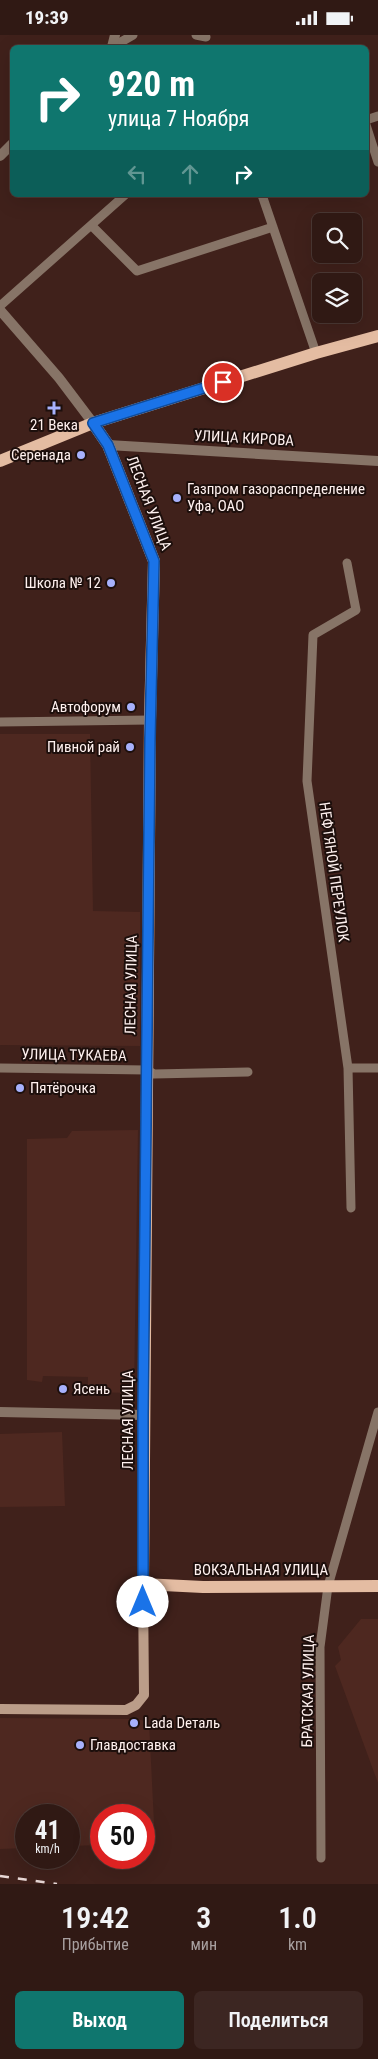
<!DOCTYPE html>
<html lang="ru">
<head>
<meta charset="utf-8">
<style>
	:root { --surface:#301914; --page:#3c2622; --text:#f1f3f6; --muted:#a8a0a0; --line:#4b3834; --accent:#0f766e }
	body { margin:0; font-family:"Roboto Condensed",sans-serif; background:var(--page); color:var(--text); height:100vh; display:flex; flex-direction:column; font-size:19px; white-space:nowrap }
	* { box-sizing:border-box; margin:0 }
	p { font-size:16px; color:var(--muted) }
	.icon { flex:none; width:28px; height:28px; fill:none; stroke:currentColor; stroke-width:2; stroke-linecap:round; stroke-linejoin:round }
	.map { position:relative; height:1849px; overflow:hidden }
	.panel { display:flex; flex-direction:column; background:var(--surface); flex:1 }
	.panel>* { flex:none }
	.top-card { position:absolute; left:10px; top:10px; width:359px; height:152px; border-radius:8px; box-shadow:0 5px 20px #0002,0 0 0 1px var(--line); background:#0f766e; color:#fff; overflow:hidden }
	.buttons { position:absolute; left:312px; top:178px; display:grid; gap:10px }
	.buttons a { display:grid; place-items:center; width:50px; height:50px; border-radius:8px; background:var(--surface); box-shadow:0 5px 20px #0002,0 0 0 1px var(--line); font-size:25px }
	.speed { position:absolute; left:15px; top:1769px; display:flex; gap:10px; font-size:25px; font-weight:700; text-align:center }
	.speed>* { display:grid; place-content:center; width:65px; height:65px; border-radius:50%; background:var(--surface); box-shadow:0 5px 20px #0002,0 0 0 1px var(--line); line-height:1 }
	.speed small { font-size:12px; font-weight:400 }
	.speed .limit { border:8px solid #d22; background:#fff; color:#111 }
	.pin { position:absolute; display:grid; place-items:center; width:42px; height:42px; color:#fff; margin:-21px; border:2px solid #fff; border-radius:50%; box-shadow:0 1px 5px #0007 }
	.me { position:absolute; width:55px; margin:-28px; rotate:0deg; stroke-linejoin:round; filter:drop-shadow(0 0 4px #0008) }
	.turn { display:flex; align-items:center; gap:18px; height:105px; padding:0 15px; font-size:22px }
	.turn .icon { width:65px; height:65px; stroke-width:2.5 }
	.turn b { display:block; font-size:35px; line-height:42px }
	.lanes { display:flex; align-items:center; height:48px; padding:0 15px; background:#0003; justify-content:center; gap:25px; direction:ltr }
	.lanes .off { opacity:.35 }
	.eta { display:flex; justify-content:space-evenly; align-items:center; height:85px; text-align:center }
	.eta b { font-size:30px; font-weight:600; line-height:35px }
	.cta { display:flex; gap:10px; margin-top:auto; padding:10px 15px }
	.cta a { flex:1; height:58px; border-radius:8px; background:var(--accent); color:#fff; font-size:20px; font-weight:600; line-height:58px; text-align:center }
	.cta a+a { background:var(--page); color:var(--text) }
	.status { display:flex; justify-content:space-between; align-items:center; height:35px; padding:0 25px; background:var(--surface); direction:ltr }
	.status svg { height:14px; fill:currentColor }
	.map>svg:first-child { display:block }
	.built { fill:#4e2820 }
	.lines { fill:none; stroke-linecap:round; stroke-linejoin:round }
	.minor { stroke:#877467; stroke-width:9 }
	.tertiary { stroke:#877467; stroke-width:10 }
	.secondary { stroke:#bb9d89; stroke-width:10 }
	.primary { stroke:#e4bca2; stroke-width:12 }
	.rail { stroke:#e8d8d6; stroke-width:2.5; stroke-dasharray:9 9; stroke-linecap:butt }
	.route-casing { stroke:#114b97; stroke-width:12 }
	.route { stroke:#1a73e8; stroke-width:9 }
	.poi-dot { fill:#a7b1fc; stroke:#1d0f0c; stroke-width:2 }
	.labels { text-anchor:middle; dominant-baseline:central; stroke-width:4; stroke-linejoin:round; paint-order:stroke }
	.poi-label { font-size:15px; fill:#fff1ef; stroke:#1d0f0c; text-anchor:start }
	.street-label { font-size:15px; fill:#fff1ef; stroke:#1d0f0c }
</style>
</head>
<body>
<div class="status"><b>19:39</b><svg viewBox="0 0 49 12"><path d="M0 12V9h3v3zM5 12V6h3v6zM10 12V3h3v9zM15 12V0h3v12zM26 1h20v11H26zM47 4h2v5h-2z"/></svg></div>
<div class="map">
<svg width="378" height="1849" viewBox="0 0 378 1849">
	<rect width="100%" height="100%" fill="#40211b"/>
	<path class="built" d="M 0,699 L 90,699 L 93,876 L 140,877 L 140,1011 L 0,1010 Z
		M 138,1095 L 134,1358 L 88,1357 L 88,1342 L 43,1341 L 42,1347 L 27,1345 L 27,1104 L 67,1103 L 72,1096 Z
		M 62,1397 L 65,1471 L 0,1472 L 0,1399 Z
		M 361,1584 L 378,1584 L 378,1748 L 335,1631 L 341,1625 L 338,1612 Z
		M 0,1683 L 137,1684 L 149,1687 L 155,1808 L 144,1809 L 144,1780 L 101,1780 L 101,1810 L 69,1811 L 69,1780 L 26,1780 L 26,1813 L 0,1814 Z"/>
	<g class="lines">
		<path class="minor" d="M 196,0 L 206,2
			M 114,11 L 133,0
			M 366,85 L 378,81
			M 366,90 L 378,127
			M 262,160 L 316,318
			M 92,191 L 137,236 L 273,192
			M 0,271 L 125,160
			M 347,528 L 356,575 L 313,600 L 307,746 L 348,1033 L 351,1173
			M 0,687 L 150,685
			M 0,1033 L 147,1035 L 154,1039 L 248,1037
			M 348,1033 L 378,1033
			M 321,1823 L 320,1612 L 328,1551 L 378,1377"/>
		<path class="tertiary" d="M 112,12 L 115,0
			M 0,121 L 12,109
			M 0,275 L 59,343 L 93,388
			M 108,410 L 378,426
			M 0,1377 L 143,1380"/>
		<path class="secondary" d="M 0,1674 L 126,1675 L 136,1670 L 144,1660 L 143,1549"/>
		<path class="primary" d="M 93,388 L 108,410 L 154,526 L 150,685 L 143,1549 L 203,1552 L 378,1551
			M 0,426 L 93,388 L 316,318 L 378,301"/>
		<path class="rail" d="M 0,1841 L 57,1849"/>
	</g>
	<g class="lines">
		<defs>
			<path id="route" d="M 143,1567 L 143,1380 L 150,703 L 154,526 L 108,410 L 93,388 L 223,347"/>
		</defs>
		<use href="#route" class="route-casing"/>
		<use href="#route" class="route"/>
	</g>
	<g class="poi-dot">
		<path d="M51.5 365.5h5v5h5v5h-5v5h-5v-5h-5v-5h5z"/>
		<circle cx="81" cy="420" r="5"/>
		<circle cx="177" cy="463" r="5"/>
		<circle cx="111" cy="548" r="5"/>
		<circle cx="131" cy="672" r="5"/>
		<circle cx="130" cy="712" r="5"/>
		<circle cx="20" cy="1053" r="5"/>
		<circle cx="63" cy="1354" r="5"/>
		<circle cx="134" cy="1688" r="5"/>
		<circle cx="80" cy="1710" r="5"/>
	</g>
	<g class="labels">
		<g class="poi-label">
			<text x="54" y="390" text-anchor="middle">21 Века</text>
			<text x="71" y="420" text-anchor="end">Серенада</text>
			<text x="187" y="454">Газпром газораспределение<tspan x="187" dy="17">Уфа, ОАО</tspan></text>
			<text x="101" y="548" text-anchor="end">Школа № 12</text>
			<text x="121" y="672" text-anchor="end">Автофорум</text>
			<text x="120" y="712" text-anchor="end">Пивной рай</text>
			<text x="30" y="1053">Пятёрочка</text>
			<text x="73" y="1354">Ясень</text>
			<text x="144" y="1688">Lada Dеталь</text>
			<text x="90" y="1710">Главдоставка</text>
		</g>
		<g class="street-label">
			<text transform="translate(244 403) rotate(3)">УЛИЦА КИРОВА</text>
			<text transform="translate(149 468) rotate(69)">ЛЕСНАЯ УЛИЦА</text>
			<text transform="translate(334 837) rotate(82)">НЕФТЯНОЙ ПЕРЕУЛОК</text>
			<text transform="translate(131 950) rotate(-89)">ЛЕСНАЯ УЛИЦА</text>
			<text transform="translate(74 1020) rotate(1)">УЛИЦА ТУКАЕВА</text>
			<text transform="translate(128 1385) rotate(-90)">ЛЕСНАЯ УЛИЦА</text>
			<text x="261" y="1535">ВОКЗАЛЬНАЯ УЛИЦА</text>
			<text transform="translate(308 1656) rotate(-89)">БРАТСКАЯ УЛИЦА</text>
		</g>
	</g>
</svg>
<div class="buttons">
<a><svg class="icon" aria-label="search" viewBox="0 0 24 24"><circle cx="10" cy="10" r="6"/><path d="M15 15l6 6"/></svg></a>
<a><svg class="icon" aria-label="layers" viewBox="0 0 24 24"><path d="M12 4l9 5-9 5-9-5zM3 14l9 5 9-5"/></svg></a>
</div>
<div class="speed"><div>41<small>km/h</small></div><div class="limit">50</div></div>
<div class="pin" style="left:223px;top:347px;background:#d93025"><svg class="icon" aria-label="arrive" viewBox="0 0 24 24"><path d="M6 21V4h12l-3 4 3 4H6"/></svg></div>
<svg class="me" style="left:143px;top:1567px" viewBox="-20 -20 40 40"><circle r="19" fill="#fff"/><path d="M0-13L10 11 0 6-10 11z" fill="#1a73e8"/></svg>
<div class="top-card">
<div class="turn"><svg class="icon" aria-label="right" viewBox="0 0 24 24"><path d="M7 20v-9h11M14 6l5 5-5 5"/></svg><div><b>920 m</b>улица 7 Ноября</div></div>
<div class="lanes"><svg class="icon off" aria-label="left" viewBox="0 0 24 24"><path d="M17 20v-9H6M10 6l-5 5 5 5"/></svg><svg class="icon off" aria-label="ahead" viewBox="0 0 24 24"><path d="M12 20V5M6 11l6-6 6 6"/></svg><svg class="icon" aria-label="right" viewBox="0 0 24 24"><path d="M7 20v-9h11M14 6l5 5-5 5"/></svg></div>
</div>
</div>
<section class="panel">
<div class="eta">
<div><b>19:42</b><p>Прибытие</p></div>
<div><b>3</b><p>мин</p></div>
<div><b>1.0</b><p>km</p></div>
</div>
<div class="cta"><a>Выход</a><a>Поделиться</a></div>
</section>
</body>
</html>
